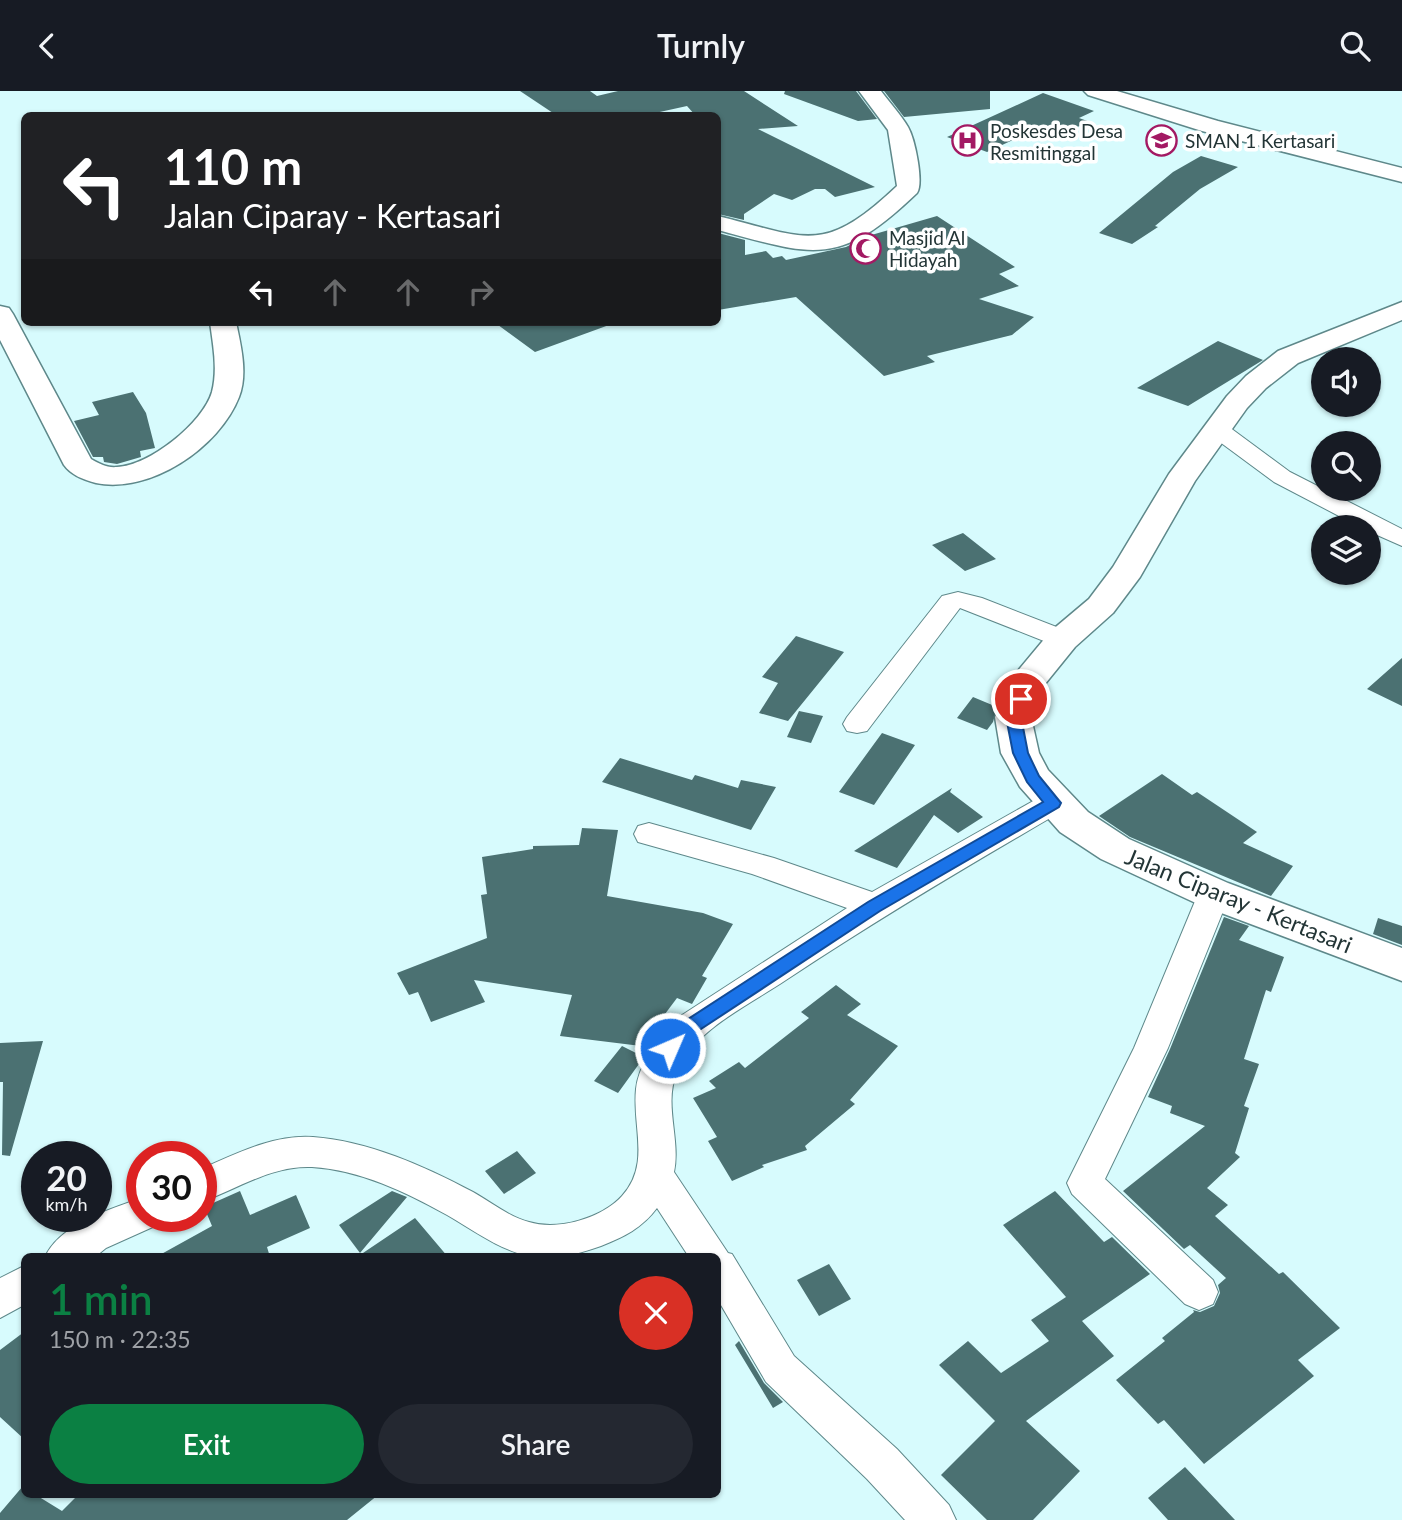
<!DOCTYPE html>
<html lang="en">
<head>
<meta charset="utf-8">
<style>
	:root { --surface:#171b24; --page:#242831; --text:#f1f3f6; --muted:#9ea1a6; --accent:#0b8043 }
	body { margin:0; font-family:Lato,sans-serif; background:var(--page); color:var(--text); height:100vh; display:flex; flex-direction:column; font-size:26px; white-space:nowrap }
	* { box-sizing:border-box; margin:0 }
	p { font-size:23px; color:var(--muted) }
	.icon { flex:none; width:38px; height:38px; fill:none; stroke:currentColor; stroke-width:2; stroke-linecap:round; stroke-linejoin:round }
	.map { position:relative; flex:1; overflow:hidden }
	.drawer { position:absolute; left:21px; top:1162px; width:700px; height:245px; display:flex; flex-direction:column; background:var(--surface); border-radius:10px; box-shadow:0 2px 5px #0004 }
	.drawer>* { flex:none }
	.top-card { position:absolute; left:21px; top:21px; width:700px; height:214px; border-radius:10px; box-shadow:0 2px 5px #0004; background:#202124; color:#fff; overflow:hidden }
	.buttons { position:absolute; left:1311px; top:256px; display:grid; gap:14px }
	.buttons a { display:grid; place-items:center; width:70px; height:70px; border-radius:50%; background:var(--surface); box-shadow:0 2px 5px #0004; font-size:35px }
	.speed { position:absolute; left:21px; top:1050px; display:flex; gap:14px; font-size:35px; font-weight:700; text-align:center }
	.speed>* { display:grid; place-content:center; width:91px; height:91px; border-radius:50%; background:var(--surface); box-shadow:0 2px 5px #0004; line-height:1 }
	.speed small { font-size:18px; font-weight:400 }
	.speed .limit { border:10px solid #d22; background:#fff; color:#111 }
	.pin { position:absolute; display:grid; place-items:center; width:60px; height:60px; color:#fff; margin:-30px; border:4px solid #fff; border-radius:50%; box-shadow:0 2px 7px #0007 }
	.me { position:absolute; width:77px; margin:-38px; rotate:45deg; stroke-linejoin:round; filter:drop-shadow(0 0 5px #0008) }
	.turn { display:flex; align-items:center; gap:24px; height:147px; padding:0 28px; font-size:32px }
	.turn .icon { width:91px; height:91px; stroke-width:2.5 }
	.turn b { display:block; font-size:49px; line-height:60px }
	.lanes { display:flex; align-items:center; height:66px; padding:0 28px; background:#0003; justify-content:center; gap:35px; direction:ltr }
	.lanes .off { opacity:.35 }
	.round { display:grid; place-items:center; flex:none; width:74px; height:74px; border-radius:37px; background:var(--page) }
	.head { display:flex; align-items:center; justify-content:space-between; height:119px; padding:0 28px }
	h1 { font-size:42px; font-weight:600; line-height:52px; color:var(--accent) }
	.action { display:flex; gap:14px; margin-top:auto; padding:14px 28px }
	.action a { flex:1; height:80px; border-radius:42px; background:var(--accent); color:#fff; font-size:28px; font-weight:600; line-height:80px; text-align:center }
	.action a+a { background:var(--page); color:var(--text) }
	header { display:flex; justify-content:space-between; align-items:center; height:91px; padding:0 28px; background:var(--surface); font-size:32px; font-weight:600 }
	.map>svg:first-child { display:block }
	.building { fill:#4b7172 }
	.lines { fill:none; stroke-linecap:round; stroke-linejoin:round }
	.minor-casing { stroke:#5e888a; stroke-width:2 }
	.major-casing { stroke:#5e888a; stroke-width:3 }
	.minor { fill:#fff; fill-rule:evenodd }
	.major { fill:#fff; fill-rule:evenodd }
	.route { fill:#1a73e8; stroke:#114b97; stroke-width:2 }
	.labels { text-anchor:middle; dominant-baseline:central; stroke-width:7; stroke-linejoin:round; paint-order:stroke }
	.far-poi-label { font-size:19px; fill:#233536; stroke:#fff; text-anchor:start }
	.street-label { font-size:23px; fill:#233536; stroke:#fff }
</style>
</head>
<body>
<header><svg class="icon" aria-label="back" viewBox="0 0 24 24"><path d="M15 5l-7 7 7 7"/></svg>Turnly<svg class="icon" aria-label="search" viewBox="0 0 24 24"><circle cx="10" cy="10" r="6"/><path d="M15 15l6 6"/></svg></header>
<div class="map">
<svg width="1402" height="1429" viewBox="0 0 1402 1429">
	<rect width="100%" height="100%" fill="#d7fbfd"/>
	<path class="building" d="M 520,0 L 590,0 L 597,5 L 618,0 L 744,0 L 798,35 L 758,38 L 875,96 L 835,106 L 825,98 L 815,98 L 792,109 L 774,103 L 744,123 L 744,129 L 718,123 L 718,24 L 695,24 L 687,15 L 646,24 L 556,24 Z
		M 785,0 L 856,0 L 877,28 L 858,30 L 784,3 Z
		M 884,0 L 990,0 L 990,18 L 904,26 Z
		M 1043,2 L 1094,20 L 1079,27 L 1093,32 L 1018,50 L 1015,48 L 987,61 L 947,46 Z
		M 1201,65 L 1238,76 L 1200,98 L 1155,135 L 1158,136 L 1132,153 L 1099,142 L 1173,81 Z
		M 937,125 L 1015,176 L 999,183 L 1019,195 L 979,208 L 1034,226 L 1012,244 L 927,265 L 935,271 L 884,285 L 796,206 L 718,219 L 718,142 L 745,149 L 745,164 L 766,160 L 773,167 L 782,165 L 786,169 L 846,156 L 868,145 Z
		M 494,231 L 609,231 L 609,234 L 535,261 Z
		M 1218,250 L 1263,269 L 1188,315 L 1137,297 Z
		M 133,301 L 146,322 L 155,357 L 140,360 L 141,366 L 117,373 L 104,371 L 103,366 L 93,366 L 74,330 L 99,324 L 92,311 Z
		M 963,442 L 996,468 L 965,480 L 932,454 Z
		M 796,545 L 844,561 L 788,630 L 759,622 L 778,592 L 762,586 Z
		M 1402,567 L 1402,615 L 1367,598 Z
		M 973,606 L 997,616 L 993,631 L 987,639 L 957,627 Z
		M 799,620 L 823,625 L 811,652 L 787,646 Z
		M 882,642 L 915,654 L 874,714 L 839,701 Z
		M 620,667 L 692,689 L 695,684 L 738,697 L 741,689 L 776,696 L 751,739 L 602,691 Z
		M 1162,683 L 1192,704 L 1197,701 L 1257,741 L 1243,752 L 1293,775 L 1271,805 L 1130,746 L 1099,725 Z
		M 952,697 L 950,701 L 983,726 L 958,742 L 934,724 L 897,777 L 854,760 Z
		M 582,737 L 618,739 L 607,805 L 703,822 L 733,833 L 702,885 L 707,887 L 692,913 L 677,907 L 641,955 L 560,945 L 572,904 L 474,889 L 485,911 L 431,931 L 418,901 L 409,904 L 397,882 L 487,847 L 481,804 L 487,803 L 482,766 L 533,758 L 533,755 L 579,754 Z
		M 1224,826 L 1249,835 L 1239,849 L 1284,866 L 1271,901 L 1266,899 L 1244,968 L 1259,973 L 1244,1015 L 1249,1017 L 1235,1062 L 1240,1066 L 1207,1097 L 1228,1114 L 1215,1125 L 1279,1183 L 1283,1181 L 1340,1237 L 1298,1269 L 1314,1285 L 1204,1373 L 1164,1329 L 1158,1333 L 1116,1289 L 1165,1250 L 1162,1247 L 1194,1221 L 1193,1219 L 1200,1221 L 1214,1215 L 1220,1202 L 1218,1194 L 1226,1187 L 1190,1154 L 1184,1158 L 1123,1100 L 1205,1035 L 1170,1022 L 1172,1015 L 1148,1006 L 1170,958 Z
		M 1378,827 L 1402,835 L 1402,854 L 1373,843 Z
		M 836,894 L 861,913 L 847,924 L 898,955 L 850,1009 L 855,1013 L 805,1055 L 807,1059 L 762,1074 L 764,1076 L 732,1090 L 708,1050 L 717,1046 L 693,1007 L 716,997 L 709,990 L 739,971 L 745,977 L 809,927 L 801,921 Z
		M 43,950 L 10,1065 L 2,1064 L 3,991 L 0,991 L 0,952 Z
		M 622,955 L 644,966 L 618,1002 L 594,990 Z
		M 517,1060 L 536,1082 L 504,1103 L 485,1080 Z
		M 240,1100 L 250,1124 L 296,1104 L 310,1137 L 267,1156 L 270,1166 L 156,1166 L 212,1135 L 204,1116 Z
		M 392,1100 L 407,1106 L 360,1162 L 339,1134 Z
		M 1055,1100 L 1104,1151 L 1112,1146 L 1150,1183 L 1082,1230 L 1114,1265 L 1026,1330 L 1080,1380 L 1033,1429 L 987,1429 L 941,1384 L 995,1330 L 939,1274 L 968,1250 L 1001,1282 L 1049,1250 L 1031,1229 L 1066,1206 L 1003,1134 Z
		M 415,1127 L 448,1166 L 357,1166 Z
		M 829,1173 L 851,1208 L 819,1225 L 797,1189 Z
		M 24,1241 L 24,1348 L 0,1326 L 0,1259 Z
		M 739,1250 L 764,1292 L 783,1311 L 773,1317 L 735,1254 Z
		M 1185,1376 L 1235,1429 L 1168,1429 L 1148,1407 Z
		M 23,1395 L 24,1404 L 36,1404 L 62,1420 L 78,1404 L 378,1404 L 347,1429 L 0,1429 L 0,1422 Z"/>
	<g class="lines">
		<defs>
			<path id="minor" d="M 1217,331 L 1225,333 L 1290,381 L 1402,438 L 1402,455 L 1368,440 L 1368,436 L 1360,436 L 1274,391 L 1209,343 L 1206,338 L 1209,333 Z
				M 958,501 L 982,507 L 1072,542 L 1076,548 L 1072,554 L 1063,556 L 1054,554 L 960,517 L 867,640 L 857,642 L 847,640 L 843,633 L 847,626 L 942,505 Z
				M 1053,702 L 1064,705 L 1068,712 L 1064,719 C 969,774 876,829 786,889 C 749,914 695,938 677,981 C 663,1013 681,1048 674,1081 L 728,1162 L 732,1163 L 794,1265 L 897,1358 L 949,1414 L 956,1429 L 905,1429 L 867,1388 L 766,1291 L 718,1209 L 718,1166 L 689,1166 L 657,1117 C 642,1137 624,1146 601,1155 C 578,1163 552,1170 528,1165 C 498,1158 473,1139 447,1124 C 406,1101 360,1079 312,1076 C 272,1074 238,1098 201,1111 L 201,1078 C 236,1063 274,1043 313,1046 C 368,1050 424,1075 473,1101 C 491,1111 509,1126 529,1131 C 558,1140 602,1127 622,1105 C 651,1073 632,1036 636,998 C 639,971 661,944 679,926 L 847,817 L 752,783 L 638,751 L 634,743 L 638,735 L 649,732 L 774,767 L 872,801 L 1042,705 Z
				M 1214,791 L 1225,795 L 1230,803 L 1168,957 L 1105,1088 L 1213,1189 L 1218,1201 L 1213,1213 L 1199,1219 L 1185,1213 L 1072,1103 L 1067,1092 L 1134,957 L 1198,803 L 1203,795 Z
				M 142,1107 L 142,1125 L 160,1125 L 155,1135 L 106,1157 L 95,1166 L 45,1166 C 60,1133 110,1118 142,1107 Z
				M 24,1175 L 24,1214 L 0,1227 L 0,1187 Z"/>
			<path id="major" d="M 859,0 L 881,0 C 890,12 901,24 908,36 C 915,48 924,92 917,102 C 839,177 814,165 718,139 L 718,125 C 807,147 823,165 897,95 L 888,39 Z
				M 1084,0 L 1117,0 L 1218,30 L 1402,77 L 1402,91 L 1202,40 L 1088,4 Z
				M 1402,211 L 1402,229 L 1298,272 L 1266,297 L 1247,317 L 1195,390 L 1140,486 L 1113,522 L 1075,556 L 1045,593 L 1031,626 L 1039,662 L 1048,679 L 1088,721 L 1129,748 L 1228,792 L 1402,857 L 1402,890 L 1200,814 L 1101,768 L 1060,741 L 1020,696 L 1001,662 L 995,626 L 1016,582 L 1051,540 L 1089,508 L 1113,476 L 1169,383 L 1227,305 L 1246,285 L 1278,260 Z
				M 0,215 L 9,217 L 13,223 L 91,368 C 100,373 107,377 117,376 C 149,375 203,332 212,301 C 218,278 213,254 210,231 L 236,231 C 241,255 248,283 239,306 C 219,357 150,403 96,392 C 84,389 71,384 64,374 L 0,249 Z"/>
		</defs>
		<use href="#minor" class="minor-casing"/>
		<use href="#major" class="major-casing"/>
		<use href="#minor" class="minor"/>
		<use href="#major" class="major"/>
	</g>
	<path class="route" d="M 1021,603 L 1029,608 L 1021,626 L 1028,662 L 1039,685 L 1061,712 L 1059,716 L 880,820 L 698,940 C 688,950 679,967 664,962 L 661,957 L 685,930 L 868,811 L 1043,711 L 1027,691 L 1013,662 L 1006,626 L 1016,605 Z"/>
	<defs>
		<symbol id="school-ring" viewBox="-11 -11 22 22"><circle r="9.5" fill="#fff" stroke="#a31963" stroke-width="1.5"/><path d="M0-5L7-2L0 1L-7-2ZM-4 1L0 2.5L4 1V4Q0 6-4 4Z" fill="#a31963"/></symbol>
		<symbol id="hospital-ring" viewBox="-11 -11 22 22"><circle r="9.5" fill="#fff" stroke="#a31963" stroke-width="1.5"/><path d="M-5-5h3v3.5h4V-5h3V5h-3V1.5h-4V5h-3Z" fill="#a31963"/></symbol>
		<symbol id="mosque-ring" viewBox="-11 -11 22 22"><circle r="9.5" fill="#fff" stroke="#a31963" stroke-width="1.5"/><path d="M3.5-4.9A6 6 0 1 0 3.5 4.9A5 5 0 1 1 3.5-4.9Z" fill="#a31963"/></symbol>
	</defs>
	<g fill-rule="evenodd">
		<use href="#school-ring" x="1144" y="32" width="35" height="35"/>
		<use href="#hospital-ring" x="950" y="32" width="35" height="35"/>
		<use href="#mosque-ring" x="848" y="140" width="35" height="35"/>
	</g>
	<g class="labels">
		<g class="far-poi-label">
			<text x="990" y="39">Poskesdes Desa<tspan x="990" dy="22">Resmitinggal</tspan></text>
			<text x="1185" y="49">SMAN 1 Kertasari</text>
			<text x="889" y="146">Masjid Al<tspan x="889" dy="22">Hidayah</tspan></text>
		</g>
		<g class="street-label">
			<text transform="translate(1239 809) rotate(22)">Jalan Ciparay - Kertasari</text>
		</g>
	</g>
</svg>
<div class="buttons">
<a><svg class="icon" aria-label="sound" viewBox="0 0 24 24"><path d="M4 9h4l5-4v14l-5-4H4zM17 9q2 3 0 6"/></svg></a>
<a><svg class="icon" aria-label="search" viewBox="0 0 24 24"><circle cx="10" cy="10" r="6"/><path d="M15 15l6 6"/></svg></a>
<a><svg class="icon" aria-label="layers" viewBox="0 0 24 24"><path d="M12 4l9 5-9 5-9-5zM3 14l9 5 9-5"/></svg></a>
</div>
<div class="speed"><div>20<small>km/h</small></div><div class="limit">30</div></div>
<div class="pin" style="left:1021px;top:608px;background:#d93025"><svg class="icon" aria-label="arrive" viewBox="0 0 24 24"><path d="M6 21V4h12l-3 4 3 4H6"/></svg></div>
<svg class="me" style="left:670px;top:957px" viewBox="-20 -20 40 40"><circle r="17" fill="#1a73e8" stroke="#fff" stroke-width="3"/><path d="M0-11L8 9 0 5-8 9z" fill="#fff"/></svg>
<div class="top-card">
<div class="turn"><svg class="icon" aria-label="left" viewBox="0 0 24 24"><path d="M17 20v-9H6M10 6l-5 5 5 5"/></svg><div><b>110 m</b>Jalan Ciparay - Kertasari</div></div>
<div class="lanes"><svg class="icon" aria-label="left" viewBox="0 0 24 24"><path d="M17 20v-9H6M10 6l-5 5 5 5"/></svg><svg class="icon off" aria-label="ahead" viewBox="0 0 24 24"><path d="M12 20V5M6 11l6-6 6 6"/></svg><svg class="icon off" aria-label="ahead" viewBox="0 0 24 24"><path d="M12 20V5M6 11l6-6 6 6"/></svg><svg class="icon off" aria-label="right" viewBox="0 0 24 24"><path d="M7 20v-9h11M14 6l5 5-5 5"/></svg></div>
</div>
<section class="drawer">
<div class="head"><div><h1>1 min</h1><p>150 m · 22:35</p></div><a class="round" style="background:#d93025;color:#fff"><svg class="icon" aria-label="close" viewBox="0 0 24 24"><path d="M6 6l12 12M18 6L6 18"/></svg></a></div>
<div class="action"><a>Exit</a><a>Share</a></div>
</section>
</div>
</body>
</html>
